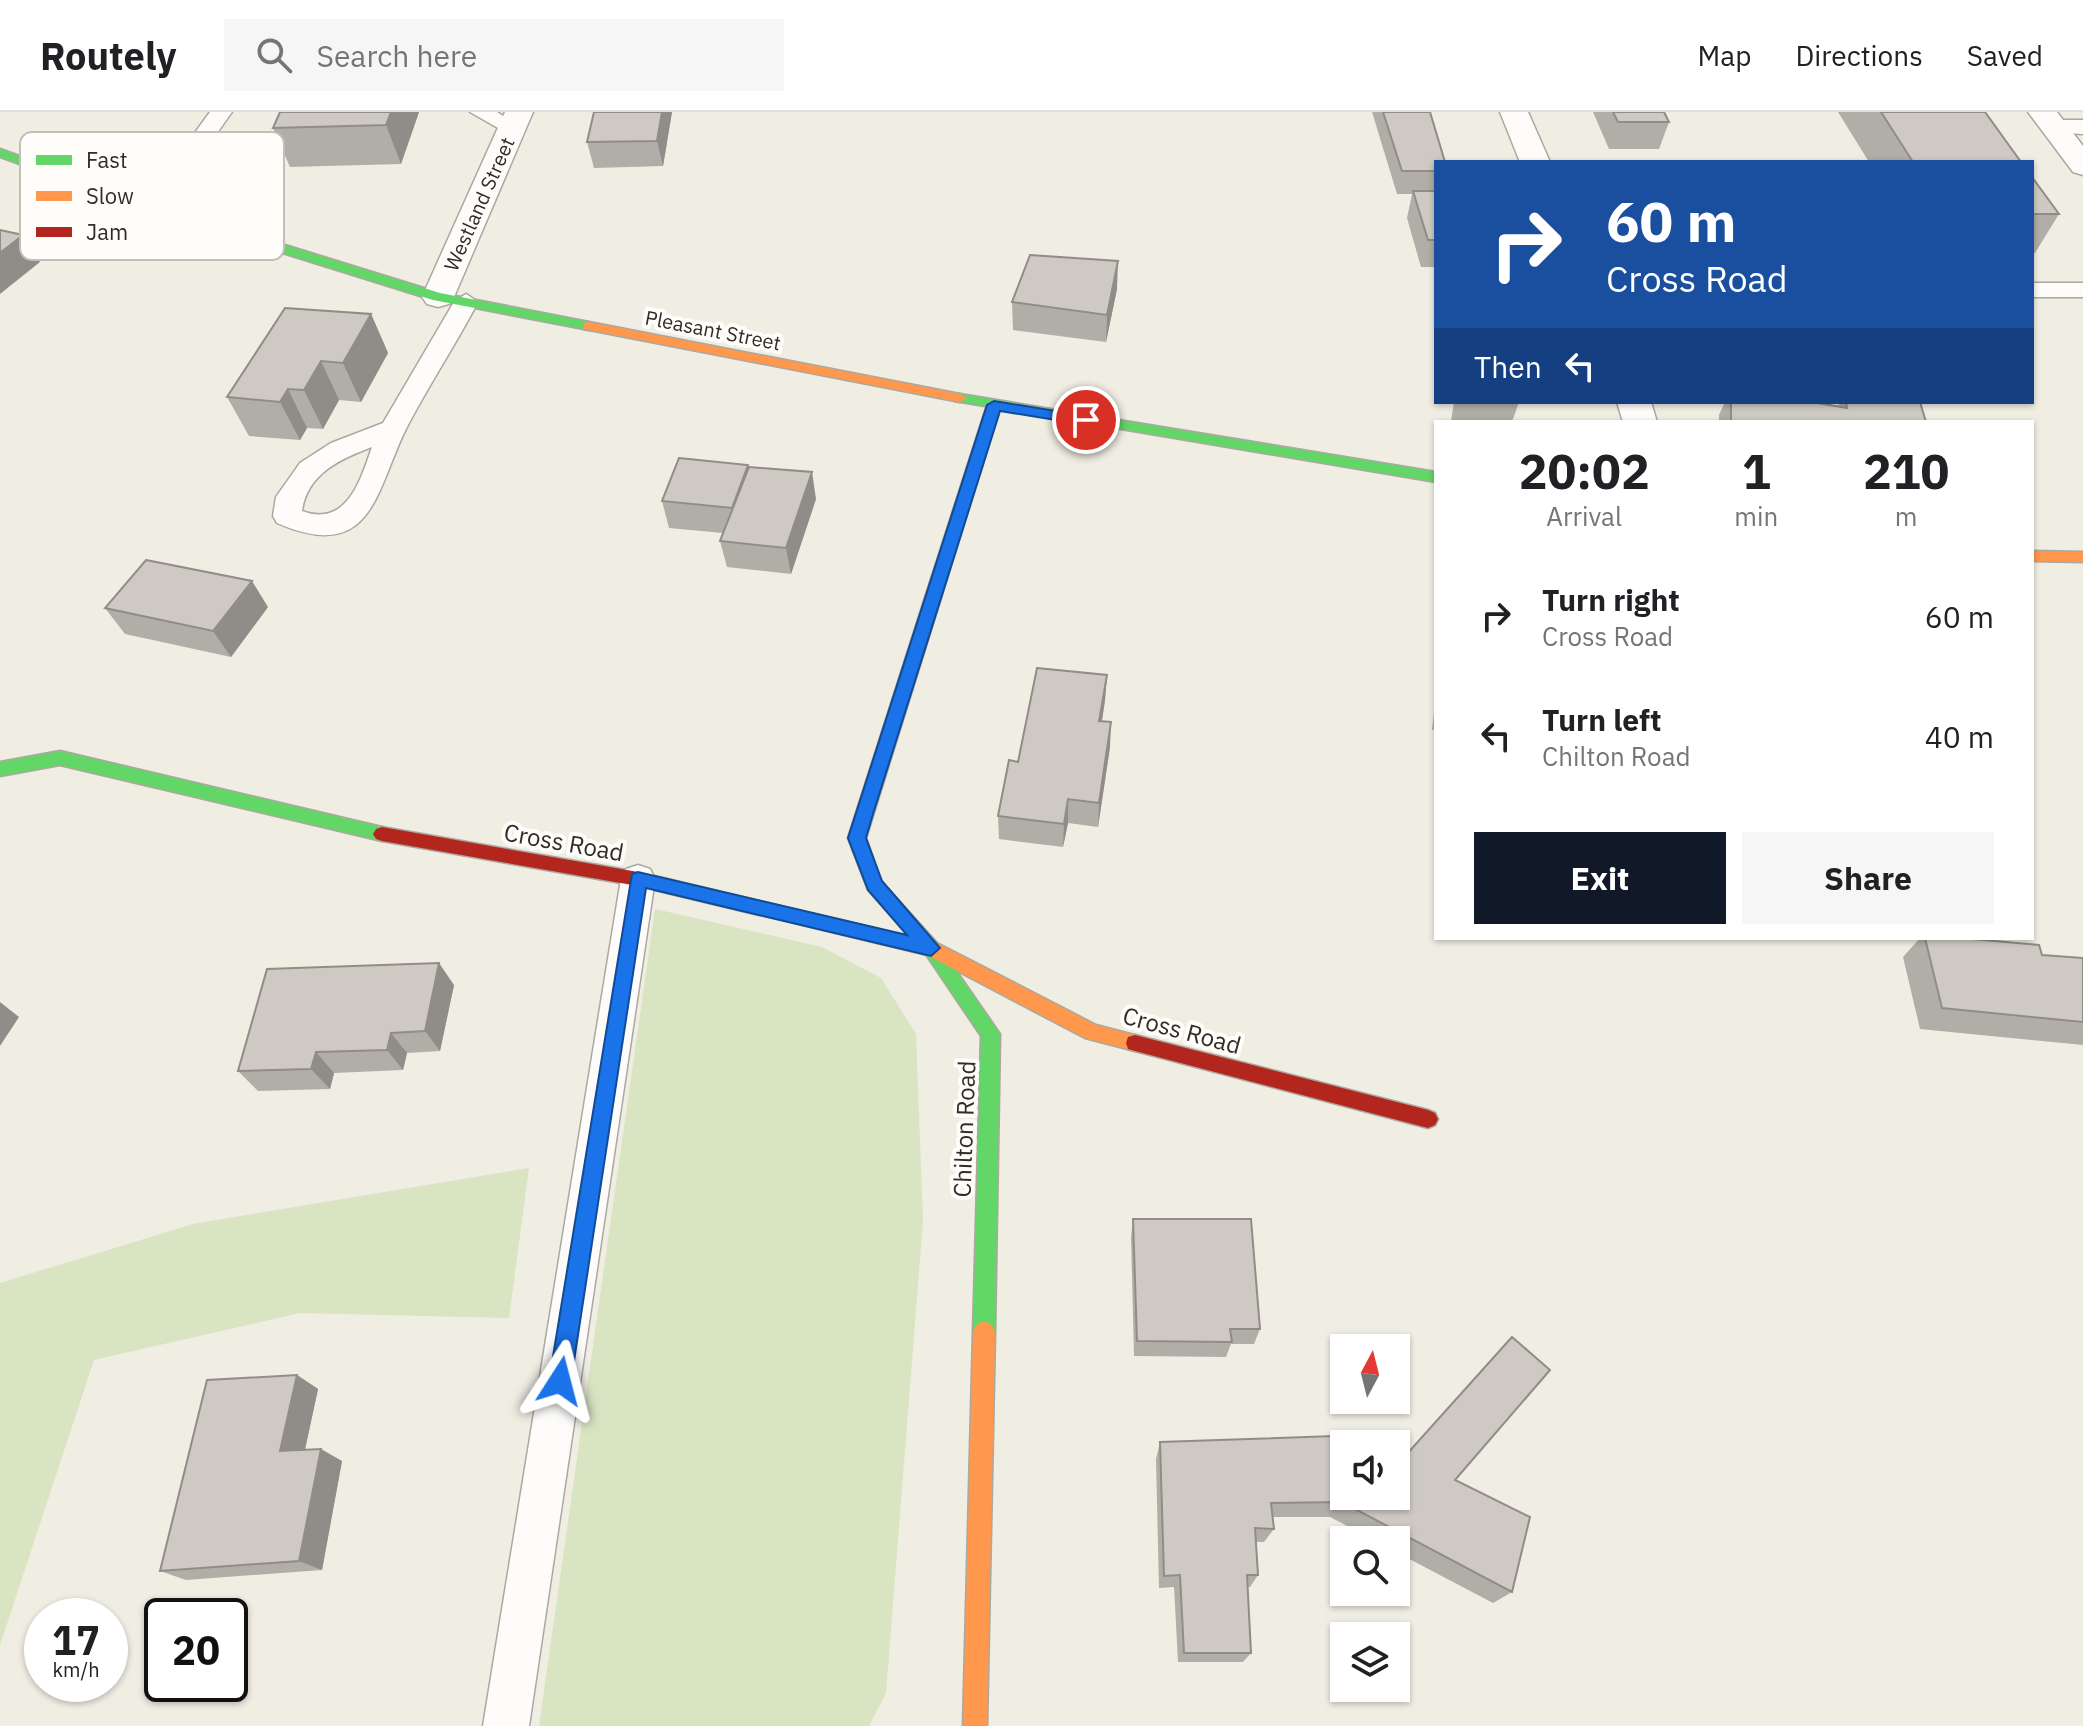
<!DOCTYPE html>
<html lang="en">
<head>
<meta charset="utf-8">
<style>
	:root { --surface:#fff; --page:#f6f6f6; --text:#202124; --muted:#757577; --line:#e0e0e0; --accent:#111827 }
	body { margin:0; font-family:"IBM Plex Sans",sans-serif; background:var(--page); color:var(--text); height:100vh; display:flex; flex-direction:column; font-size:30px; white-space:nowrap }
	* { box-sizing:border-box; margin:0 }
	p { font-size:26px; color:var(--muted) }
	.icon { flex:none; width:44px; height:44px; fill:none; stroke:currentColor; stroke-width:2; stroke-linecap:round; stroke-linejoin:round }
	.map { position:relative; flex:1; overflow:hidden }
	.sheet { position:absolute; left:1434px; top:308px; width:600px; height:520px; display:flex; flex-direction:column; background:var(--surface); border-radius:0px; box-shadow:0 2px 6px #0004 }
	.sheet>* { flex:none }
	.top-card { position:absolute; left:1434px; top:48px; width:600px; height:244px; border-radius:0px; box-shadow:0 2px 6px #0004; background:#1a4fa0; color:#fff; overflow:hidden }
	.needle { width:52px; rotate:7deg }
	.tools { position:absolute; left:1330px; top:1222px; display:grid; gap:16px }
	.tools a { display:grid; place-items:center; width:80px; height:80px; border-radius:0px; background:var(--surface); box-shadow:0 2px 6px #0004; font-size:40px }
	.speed { position:absolute; left:24px; top:1486px; display:flex; gap:16px; font-size:40px; font-weight:700; text-align:center }
	.speed>* { display:grid; place-content:center; width:104px; height:104px; border-radius:50%; background:var(--surface); box-shadow:0 2px 6px #0004; line-height:1 }
	.speed small { font-size:20px; font-weight:400 }
	.speed .limit { border:4px solid #111; border-radius:12px; background:#fff; color:#111 }
	.pin { position:absolute; display:grid; place-items:center; width:68px; height:68px; color:#fff; margin:-34px; border:4px solid #fff; border-radius:50%; box-shadow:0 2px 8px #0007 }
	.me { position:absolute; width:88px; margin:-44px; rotate:9deg; stroke-linejoin:round; filter:drop-shadow(0 0 6px #0008) }
	.turn { display:flex; align-items:center; gap:28px; height:168px; padding:0 40px; font-size:36px }
	.turn .icon { width:104px; height:104px; stroke-width:2.5 }
	.turn b { display:block; font-size:56px; line-height:68px }
	.then { display:flex; align-items:center; height:76px; padding:0 40px; background:#0003; gap:16px; font-size:30px }
	.eta { display:flex; justify-content:space-evenly; align-items:center; height:136px; text-align:center }
	.eta b { font-size:48px; font-weight:800; line-height:56px }
	.cta { display:flex; gap:16px; margin-top:auto; padding:16px 40px }
	.cta a { flex:1; height:92px; border-radius:0px; background:var(--accent); color:#fff; font-size:32px; font-weight:800; line-height:92px; text-align:center }
	.cta a+a { background:var(--page); color:var(--text) }
	ul { padding:0; list-style:none }
	li { display:flex; align-items:center; gap:24px; height:120px; padding:0 40px }
	li div { flex:1 }
	li b { display:block; font-size:30px }
	li em { font-style:normal }
	header { display:flex; align-items:center; gap:48px; box-sizing:border-box; height:112px; padding:0 40px; background:var(--surface); border-bottom:2px solid var(--line) }
	header strong { font-size:38px }
	nav { display:flex; gap:44px; margin-inline-start:auto; font-size:28px }
	.search { width:560px; height:72px; background:var(--page); display:flex; align-items:center; gap:20px; box-sizing:border-box; padding:0 28px; border-radius:0px; color:var(--muted); font-size:30px }
	.map>svg:first-child { display:block }
	.green { fill:#d9e4c3 }
	.lines { fill:none; stroke-linecap:round; stroke-linejoin:round }
	.lane-casing { stroke:#aba8a0; stroke-width:3 }
	.street-casing { stroke:#aba8a0; stroke-width:3 }
	.fast-casing { stroke:#aba8a0; stroke-width:3 }
	.slow-casing { stroke:#aba8a0; stroke-width:3 }
	.jam-casing { stroke:#aba8a0; stroke-width:3 }
	.lane { fill:#fdfcfb; fill-rule:evenodd }
	.street { fill:#fdfcfb; fill-rule:evenodd }
	.fast { fill:#63d668; fill-rule:evenodd }
	.slow { fill:#ff974d; fill-rule:evenodd }
	.jam { fill:#b3261e; fill-rule:evenodd }
	.wall { fill:#b1aea8 }
	.shaded-wall { fill:#908d88 }
	.building { fill:#cecac3; stroke:#908d88; stroke-width:2 }
	.route { fill:#1a73e8; stroke:#114b97; stroke-width:2 }
	.labels { text-anchor:middle; dominant-baseline:central; stroke-width:8; stroke-linejoin:round; paint-order:stroke }
	.far-street-label { font-size:20px; fill:#2f2d26; stroke:#fefdf9 }
	.street-label { font-size:24px; fill:#2f2d26; stroke:#fefdf9 }
	.key { fill:#fefdf9; stroke:#c0bfba; stroke-width:2 }
	.key-label { font-size:22px; fill:#2f2d26 }
</style>
</head>
<body>
<header>
<strong>Routely</strong>
<div class="search"><svg class="icon" aria-label="search" viewBox="0 0 24 24"><circle cx="10" cy="10" r="6"/><path d="M15 15l6 6"/></svg>Search here</div>
<nav><a>Map</a><a>Directions</a><a>Saved</a></nav>
</header>
<div class="map">
<svg width="2083" height="1614" viewBox="0 0 2083 1614">
	<rect width="100%" height="100%" fill="#f0ede3"/>
	<path class="green" d="M 655,797 L 822,835 L 881,866 L 916,922 L 923,1109 L 886,1581 L 869,1614 L 539,1614 Z
		M 529,1056 L 509,1206 L 300,1201 L 94,1248 L 0,1533 L 0,1171 L 193,1112 Z"/>
	<g class="lines">
		<defs>
			<path id="lane" d="M 210,0 L 232,0 L 160,101 L 144,101 L 140,96 Z
				M 470,0 L 497,0 L 523,17 L 512,24 Z
				M 2054,8 L 2083,8 L 2083,22 L 2046,20 L 2043,15 L 2046,10 Z
				M 2032,171 L 2083,171 L 2083,185 L 2032,185 Z
				M 466,182 L 478,190 C 456,232 430,271 408,313 C 376,374 375,454 277,411 L 273,404 L 276,385 L 300,351 L 331,331 L 383,311 L 454,190 ZM 372,335 C 361,367 347,416 302,399 C 307,362 340,347 372,335 Z
				M 638,753 L 650,757 L 655,767 L 529,1614 L 483,1614 L 621,767 L 626,757 Z"/>
			<path id="street" d="M 505,0 L 533,0 L 454,185 L 449,192 L 438,195 L 427,192 L 422,185 Z
				M 1500,0 L 1528,0 L 1550,50 L 1520,50 Z
				M 2028,0 L 2057,0 L 2083,34 L 2083,63 L 2073,60 Z
				M 1617,290 L 1651,290 L 1657,310 L 1623,310 Z"/>
			<path id="fast" d="M 0,37 L 156,93 L 440,181 L 589,210 L 596,214 L 589,218 L 433,188 L 148,99 L 0,45 Z
				M 960,282 L 1436,360 L 1436,370 L 955,289 L 953,286 Z
				M 931,486 L 939,492 L 866,726 L 881,769 L 937,831 L 1000,922 L 995,1220 L 992,1227 L 984,1231 L 976,1227 L 973,1220 L 981,924 L 925,841 L 868,778 L 848,726 L 923,492 Z
				M 60,639 L 382,715 L 388,717 L 391,722 L 388,727 L 382,729 L 60,653 L 0,664 L 0,650 Z"/>
			<path id="slow" d="M 589,210 L 960,282 L 967,286 L 960,290 L 584,217 L 584,211 Z
				M 2032,439 L 2083,440 L 2083,450 L 2032,449 Z
				M 759,789 L 937,831 L 1096,913 L 1142,925 L 1144,931 L 1142,937 L 1135,939 L 1085,926 L 927,843 L 753,801 L 750,796 L 753,791 Z
				M 984,1209 L 992,1213 L 995,1220 L 987,1614 L 963,1614 L 973,1220 L 976,1213 Z"/>
			<path id="jam" d="M 994,289 L 1001,293 L 939,492 L 936,496 L 926,496 L 923,492 L 987,293 Z
				M 382,715 L 638,760 L 759,789 L 765,791 L 768,796 L 765,801 L 759,803 L 638,774 L 382,729 L 376,727 L 373,722 L 376,717 Z
				M 1135,923 L 1428,998 L 1435,1001 L 1438,1007 L 1435,1013 L 1428,1016 L 1135,939 L 1128,937 L 1126,931 L 1128,925 Z"/>
		</defs>
		<use href="#lane" class="lane-casing"/>
		<use href="#street" class="street-casing"/>
		<use href="#fast" class="fast-casing"/>
		<use href="#slow" class="slow-casing"/>
		<use href="#jam" class="jam-casing"/>
		<use href="#lane" class="lane"/>
		<use href="#street" class="street"/>
		<use href="#fast" class="fast"/>
		<use href="#slow" class="slow"/>
		<use href="#jam" class="jam"/>
	</g>
	<path class="wall" d="M 280,0 L 419,0 L 401,52 L 290,55 L 273,16 Z
		M 672,0 L 663,54 L 594,56 L 587,30 Z
		M 1372,0 L 1430,0 L 1436,50 L 1436,155 L 1421,155 L 1407,106 L 1412,82 L 1397,82 Z
		M 1593,0 L 1664,0 L 1669,10 L 1659,37 L 1609,37 Z
		M 1838,0 L 1985,0 L 2021,50 L 1869,50 Z
		M 2032,65 L 2059,102 L 2035,141 L 2032,141 Z
		M 1117,177 L 1106,230 L 1013,218 L 1012,190 Z
		M 371,202 L 388,241 L 361,290 L 339,288 L 323,317 L 307,316 L 300,328 L 249,324 L 227,285 Z
		M 1454,290 L 1519,290 L 1512,310 L 1461,310 L 1451,309 Z
		M 1725,290 L 1812,290 L 1838,294 L 1841,290 L 1920,290 L 1926,310 L 1719,310 L 1719,303 Z
		M 748,353 L 748,356 L 816,387 L 791,462 L 727,455 L 720,429 L 723,421 L 669,416 L 662,389 Z
		M 268,495 L 231,545 L 125,522 L 105,496 Z
		M 1107,563 L 1105,588 L 1102,609 L 1110,635 L 1098,715 L 1068,711 L 1063,735 L 999,727 L 998,704 L 1018,650 Z
		M 1436,585 L 1436,618 L 1432,618 Z
		M 1920,826 L 1961,826 L 2042,843 L 2083,846 L 2083,933 L 1920,917 L 1903,845 Z
		M 454,873 L 440,939 L 407,941 L 403,958 L 334,961 L 330,977 L 258,979 L 238,959 Z
		M 1133,1107 L 1260,1217 L 1254,1232 L 1231,1232 L 1226,1245 L 1134,1244 L 1131,1125 Z
		M 297,1263 L 318,1277 L 305,1338 L 342,1349 L 322,1458 L 186,1468 L 160,1459 Z
		M 1160,1330 L 1455,1368 L 1512,1480 L 1493,1491 L 1396,1440 L 1396,1428 L 1374,1428 L 1330,1405 L 1272,1405 L 1274,1417 L 1264,1430 L 1256,1430 L 1258,1463 L 1250,1475 L 1247,1475 L 1251,1541 L 1243,1550 L 1178,1550 L 1174,1475 L 1159,1476 L 1156,1347 Z"/>
	<path class="shaded-wall" d="M 391,0 L 419,0 L 401,52 L 386,13 Z
		M 662,0 L 672,0 L 663,54 L 657,29 Z
		M 23,123 L 40,150 L 0,182 L 0,141 Z
		M 1118,149 L 1117,177 L 1106,230 L 1107,203 Z
		M 371,202 L 388,241 L 361,290 L 343,251 Z
		M 321,249 L 339,288 L 323,317 L 304,278 Z
		M 288,277 L 307,316 L 300,328 L 280,290 Z
		M 812,360 L 816,387 L 791,462 L 786,436 Z
		M 252,469 L 268,495 L 231,545 L 213,519 Z
		M 1107,563 L 1105,588 L 1098,634 L 1099,609 Z
		M 1111,610 L 1110,635 L 1098,715 L 1099,691 Z
		M 1068,687 L 1068,711 L 1063,735 L 1064,712 Z
		M 439,851 L 454,873 L 440,939 L 425,919 Z
		M 0,890 L 19,905 L 0,934 Z
		M 391,921 L 407,941 L 403,958 L 387,938 Z
		M 316,940 L 334,961 L 330,977 L 311,957 Z
		M 297,1263 L 318,1277 L 302,1351 L 280,1339 Z
		M 321,1337 L 342,1349 L 322,1458 L 299,1449 Z"/>
	<path class="building" d="M 280,0 L 391,0 L 386,13 L 273,16 Z
		M 594,0 L 662,0 L 657,29 L 587,30 Z
		M 1383,0 L 1430,0 L 1445,50 L 1436,50 L 1436,59 L 1402,59 Z
		M 1613,0 L 1664,0 L 1669,10 L 1618,10 Z
		M 1881,0 L 1985,0 L 2021,50 L 1913,50 Z
		M 2032,65 L 2059,102 L 2032,102 Z
		M 1413,79 L 1436,79 L 1436,128 L 1428,128 Z
		M 0,118 L 23,123 L 0,141 Z
		M 1030,143 L 1118,149 L 1107,203 L 1012,190 Z
		M 285,196 L 371,202 L 343,251 L 321,249 L 304,278 L 288,277 L 280,290 L 227,285 Z
		M 1731,290 L 1812,290 L 1847,296 L 1846,290 L 1920,290 L 1926,310 L 1731,310 Z
		M 679,346 L 748,353 L 732,396 L 662,389 Z
		M 749,355 L 812,360 L 786,436 L 720,429 Z
		M 146,448 L 252,469 L 213,519 L 105,496 Z
		M 1037,556 L 1107,563 L 1099,609 L 1111,610 L 1099,691 L 1068,687 L 1064,712 L 998,704 L 1009,648 L 1018,650 Z
		M 1925,826 L 1961,826 L 2039,833 L 2042,843 L 2083,846 L 2083,910 L 1942,896 Z
		M 439,851 L 425,919 L 391,921 L 387,938 L 316,940 L 311,957 L 238,959 L 267,857 Z
		M 1133,1107 L 1251,1107 L 1260,1217 L 1230,1217 L 1232,1230 L 1137,1229 Z
		M 1512,1225 L 1550,1258 L 1455,1368 L 1530,1405 L 1512,1480 L 1342,1390 L 1271,1391 L 1274,1417 L 1255,1416 L 1258,1463 L 1247,1463 L 1251,1541 L 1184,1541 L 1180,1463 L 1164,1464 L 1160,1330 L 1365,1323 L 1384,1332 L 1344,1332 L 1344,1384 L 1396,1384 L 1396,1338 L 1406,1343 Z
		M 297,1263 L 280,1339 L 321,1337 L 299,1449 L 160,1459 L 207,1268 Z"/>
	<path class="route" d="M 994,289 L 1086,304 L 1093,308 L 1086,313 L 1000,299 L 873,702 L 866,726 L 882,769 L 940,836 L 931,844 L 646,776 L 571,1269 L 568,1277 L 560,1280 L 552,1277 L 549,1269 L 632,762 L 638,760 L 907,823 L 868,778 L 848,726 L 987,293 Z"/>
	<g class="labels">
		<g class="far-street-label">
			<text transform="translate(479 92) rotate(-66)">Westland Street</text>
			<text transform="translate(713 218) rotate(11)">Pleasant Street</text>
		</g>
		<g class="street-label">
			<text transform="translate(564 730) rotate(10)">Cross Road</text>
			<text transform="translate(1182 918) rotate(15)">Cross Road</text>
			<text transform="translate(964 1017) rotate(-88)">Chilton Road</text>
		</g>
	</g>
	<rect x="20" y="20" width="264" height="128" rx="12" class="key"/>
	<rect x="36" y="43" width="36" height="10" fill="#63d668"/>
	<rect x="36" y="79" width="36" height="10" fill="#ff974d"/>
	<rect x="36" y="115" width="36" height="10" fill="#b3261e"/>
	<g class="key-label">
		<text x="86" y="56">Fast</text>
		<text x="86" y="92">Slow</text>
		<text x="86" y="128">Jam</text>
	</g>
</svg>
<div class="tools">
<a><svg class="needle" viewBox="-14 -14 28 28"><path d="M0-13l5 13h-10z" fill="#e53935"/><path d="M0 13l5-13h-10z" fill="#757577"/></svg></a>
<a><svg class="icon" aria-label="sound" viewBox="0 0 24 24"><path d="M4 9h4l5-4v14l-5-4H4zM17 9q2 3 0 6"/></svg></a>
<a><svg class="icon" aria-label="search" viewBox="0 0 24 24"><circle cx="10" cy="10" r="6"/><path d="M15 15l6 6"/></svg></a>
<a><svg class="icon" aria-label="layers" viewBox="0 0 24 24"><path d="M12 4l9 5-9 5-9-5zM3 14l9 5 9-5"/></svg></a>
</div>
<div class="speed"><div>17<small>km/h</small></div><div class="limit">20</div></div>
<div class="pin" style="left:1086px;top:308px;background:#d93025"><svg class="icon" aria-label="arrive" viewBox="0 0 24 24"><path d="M6 21V4h12l-3 4 3 4H6"/></svg></div>
<svg class="me" style="left:560px;top:1269px" viewBox="-20 -20 40 40"><path d="M0-17L14 15 0 8-14 15z" fill="#1a73e8" stroke="#fff" stroke-width="4"/></svg>
<div class="top-card">
<div class="turn"><svg class="icon" aria-label="right" viewBox="0 0 24 24"><path d="M7 20v-9h11M14 6l5 5-5 5"/></svg><div><b>60 m</b>Cross Road</div></div>
<div class="then">Then<svg class="icon" aria-label="left" viewBox="0 0 24 24"><path d="M17 20v-9H6M10 6l-5 5 5 5"/></svg></div>
</div>
<section class="sheet">
<div class="eta">
<div><b>20:02</b><p>Arrival</p></div>
<div><b>1</b><p>min</p></div>
<div><b>210</b><p>m</p></div>
</div>
<ul>
<li><svg class="icon" aria-label="right" viewBox="0 0 24 24"><path d="M7 20v-9h11M14 6l5 5-5 5"/></svg><div><b>Turn right</b><p>Cross Road</p></div><em>60 m</em></li>
<li><svg class="icon" aria-label="left" viewBox="0 0 24 24"><path d="M17 20v-9H6M10 6l-5 5 5 5"/></svg><div><b>Turn left</b><p>Chilton Road</p></div><em>40 m</em></li>
</ul>
<div class="cta"><a>Exit</a><a>Share</a></div>
</section>
</div>
</body>
</html>
